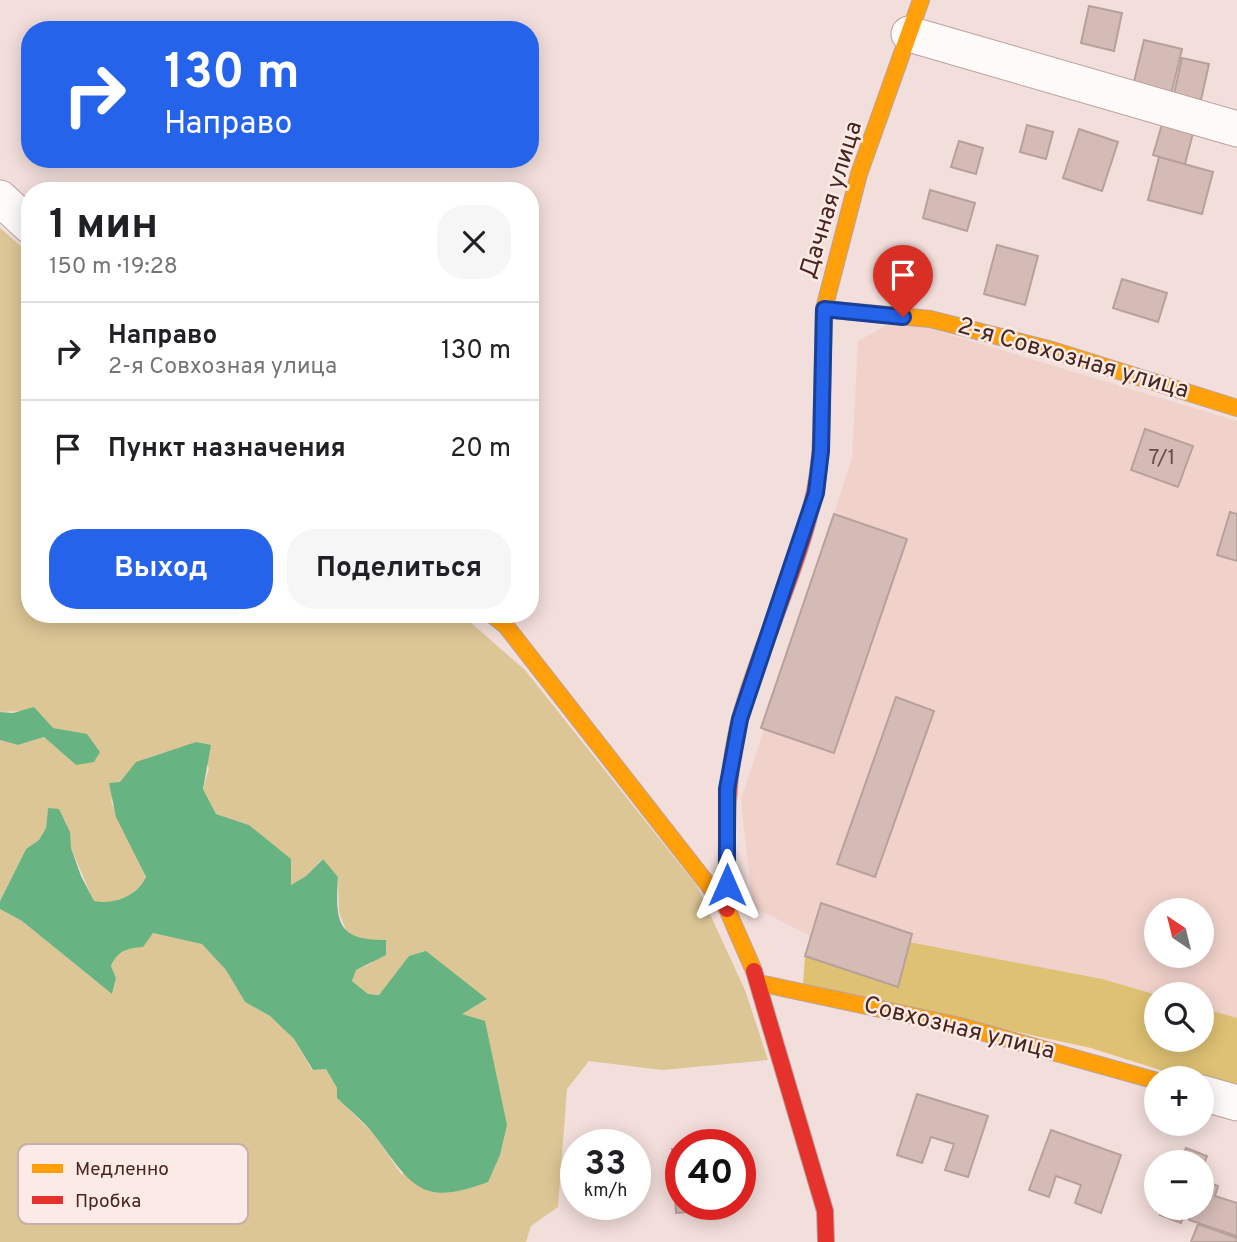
<!DOCTYPE html>
<html lang="ru">
<head>
<meta charset="utf-8">
<style>
	:root { --surface:#fff; --page:#f6f6f6; --text:#202124; --muted:#757577; --line:#e0e0e0; --accent:#2563eb }
	body { margin:0; font-family:Overpass,sans-serif; background:var(--page); color:var(--text); height:100vh; display:flex; flex-direction:column; font-size:26px; white-space:nowrap }
	* { box-sizing:border-box; margin:0 }
	p { font-size:23px; color:var(--muted) }
	.icon { flex:none; width:38px; height:38px; fill:none; stroke:currentColor; stroke-width:2; stroke-linecap:round; stroke-linejoin:round }
	.map { position:relative; flex:1; overflow:hidden }
	.side { position:absolute; left:21px; top:182px; width:518px; height:441px; display:flex; flex-direction:column; background:var(--surface); border-radius:28px; box-shadow:0 4px 18px #0003 }
	.side>* { flex:none }
	.guide { position:absolute; left:21px; top:21px; width:518px; height:147px; border-radius:28px; box-shadow:0 4px 18px #0003; background:#2563eb; color:#fff; overflow:hidden }
	.needle { width:46px; rotate:325deg }
	.controls { position:absolute; left:1144px; top:898px; display:grid; gap:14px }
	.controls a { display:grid; place-items:center; width:70px; height:70px; border-radius:50%; background:var(--surface); box-shadow:0 4px 18px #0003; font-size:35px }
	.speed { position:absolute; left:560px; top:1129px; display:flex; gap:14px; font-size:35px; font-weight:700; text-align:center }
	.speed>* { display:grid; place-content:center; width:91px; height:91px; border-radius:50%; background:var(--surface); box-shadow:0 4px 18px #0003; line-height:1 }
	.speed small { font-size:18px; font-weight:400 }
	.speed .limit { border:10px solid #d22; background:#fff; color:#111 }
	.pin { position:absolute; display:grid; place-items:center; width:60px; height:60px; color:#fff; margin:-72px -30px; border-radius:50% 50% 50% 0; rotate:-45deg; box-shadow:0 0 7px #0007 }
	.pin .icon { rotate:45deg }
	.me { position:absolute; width:77px; margin:-38px; rotate:0deg; stroke-linejoin:round; filter:drop-shadow(0 0 5px #0008) }
	.turn { display:flex; align-items:center; gap:24px; height:147px; padding:0 28px; font-size:32px }
	.turn .icon { width:91px; height:91px; stroke-width:2.5 }
	.turn b { display:block; font-size:49px; line-height:60px }
	.round { display:grid; place-items:center; flex:none; width:74px; height:74px; border-radius:28px; background:var(--page) }
	.headline { display:flex; align-items:center; justify-content:space-between; height:119px; padding:0 28px }
	h1 { font-size:42px; font-weight:700; line-height:52px }
	.primary-button { display:flex; gap:14px; margin-top:auto; padding:14px 28px }
	.primary-button a { flex:1; height:80px; border-radius:28px; background:var(--accent); color:#fff; font-size:28px; font-weight:700; line-height:80px; text-align:center }
	.primary-button a+a { background:var(--page); color:var(--text) }
	ul { padding:0; list-style:none }
	li { display:flex; align-items:center; gap:21px; height:98px; padding:0 28px; border-top:2px solid var(--line) }
	li div { flex:1 }
	li b { display:block; font-size:26px }
	li em { font-style:normal }
	.map>svg:first-child { display:block }
	.built { fill:#f1d2cb; fill-rule:evenodd }
	.green { fill:#ddc696 }
	.forest { fill:#dec173 }
	.water { fill:#67b482 }
	.building { fill:#d4bbb6; stroke:#b8a09b; stroke-width:2 }
	.lines { fill:none; stroke-linecap:round; stroke-linejoin:round }
	.street-casing { stroke:#b9a29d; stroke-width:37 }
	.slow-casing { stroke:#b9a29d; stroke-width:18 }
	.jam-casing { stroke:#b9a29d; stroke-width:18 }
	.street { stroke:#fdfaf9; stroke-width:35 }
	.slow { stroke:#ff9f0a; stroke-width:16 }
	.jam { stroke:#e5322d; stroke-width:16 }
	.route-casing { stroke:#184099; stroke-width:18 }
	.route { stroke:#2563eb; stroke-width:12 }
	.labels { text-anchor:middle; dominant-baseline:central; stroke-width:5; stroke-linejoin:round; paint-order:stroke }
	.number-label { font-size:21px; fill:#6a4b45 }
	.street-label { font-size:24px; fill:#47261f; stroke:#fceae6 }
	.key { fill:#fceae6; stroke:#c6afaa; stroke-width:2 }
	.key-label { font-size:19px; fill:#47261f }
</style>
</head>
<body>
<div class="map">
<svg width="1237" height="1242" viewBox="0 0 1237 1242">
	<rect width="100%" height="100%" fill="#f2deda"/>
	<path class="built" d="M 898,319 L 1237,421 L 1237,1066 L 1202,1040 L 1202,994 L 1157,994 L 1157,1038 L 1028,992 L 864,963 L 753,907 L 741,800 L 852,458 L 858,341 ZM 1157,910 L 1202,910 L 1202,956 L 1157,956 Z"/>
	<path class="green" d="M 0,228 L 30,254 L 30,614 L 461,614 L 525,670 L 697,886 L 745,990 L 768,1060 L 662,1070 L 589,1061 L 567,1089 L 558,1207 L 531,1226 L 526,1242 L 0,1242 L 0,909 L 22,921 L 112,994 L 116,978 L 111,966 L 115,957 L 153,933 L 202,943 L 226,970 L 245,1002 L 270,1016 L 294,1039 L 312,1070 L 326,1069 L 337,1088 L 337,1098 L 373,1133 L 402,1175 L 467,1017 L 461,1014 L 486,1000 L 368,994 L 352,981 L 356,970 L 372,963 L 359,940 L 347,933 L 339,912 L 338,877 L 322,859 L 306,876 L 291,885 L 249,825 L 216,814 L 203,789 L 209,768 L 196,742 C 152,760 133,751 111,801 L 146,878 C 136,896 114,905 94,902 L 71,848 L 65,820 L 48,808 L 46,828 L 39,840 L 26,849 L 0,901 L 0,740 L 18,745 L 44,737 L 76,765 L 67,731 L 53,728 L 20,711 L 0,712 Z"/>
	<path class="forest" d="M 909,942 L 1102,979 L 1157,995 L 1157,1040 L 1202,1040 L 1202,1008 L 1237,1018 L 1237,1089 L 1202,1078 L 1182,1077 L 1091,1048 L 803,986 L 805,956 L 898,987 Z"/>
	<path class="water" d="M 34,707 L 53,728 L 87,734 L 100,752 L 94,762 L 76,765 L 44,737 L 18,745 L 0,740 L 0,712 L 13,713 Z
		M 196,742 L 211,745 L 203,789 L 216,814 L 249,825 L 291,859 L 291,885 L 306,876 L 323,859 L 338,877 C 335,922 337,941 386,940 L 386,955 L 356,970 L 352,981 L 368,994 L 379,995 L 409,956 L 426,951 L 487,999 L 462,1014 L 485,1021 L 507,1125 L 500,1155 L 488,1182 C 421,1207 413,1187 375,1136 C 365,1122 349,1110 337,1098 L 337,1088 L 326,1069 L 313,1070 L 294,1039 L 270,1016 L 245,1002 L 226,970 L 202,944 L 153,933 L 143,947 C 128,948 117,951 111,966 L 116,978 L 112,994 L 22,921 L 0,909 L 0,901 L 26,849 L 39,840 L 46,828 L 48,808 L 59,809 L 70,832 L 71,848 L 81,876 L 94,901 C 114,905 137,896 146,877 L 116,817 L 109,783 L 120,782 L 136,762 Z"/>
	<path class="building" d="M 1089,6 L 1122,13 L 1114,51 L 1081,43 Z
		M 1144,40 L 1182,49 L 1171,95 L 1133,86 Z
		M 1182,58 L 1209,64 L 1201,100 L 1174,94 Z
		M 1163,121 L 1194,129 L 1185,164 L 1153,155 Z
		M 1027,125 L 1053,132 L 1046,159 L 1020,152 Z
		M 1079,129 L 1118,142 L 1102,191 L 1063,178 Z
		M 959,141 L 983,148 L 976,174 L 951,167 Z
		M 1159,157 L 1213,172 L 1202,214 L 1148,200 Z
		M 930,190 L 975,203 L 967,231 L 923,218 Z
		M 997,245 L 1038,256 L 1025,305 L 984,294 Z
		M 1122,279 L 1167,293 L 1158,322 L 1113,308 Z
		M 1145,429 L 1193,446 L 1178,487 L 1131,470 Z
		M 1230,512 L 1237,514 L 1237,561 L 1217,555 Z
		M 834,514 L 907,539 L 834,753 L 761,728 Z
		M 896,697 L 934,711 L 875,877 L 837,864 Z
		M 821,903 L 912,934 L 898,987 L 805,956 Z
		M 917,1094 L 988,1116 L 968,1177 L 945,1170 L 954,1144 L 931,1137 L 922,1163 L 897,1155 Z
		M 1051,1130 L 1121,1155 L 1101,1213 L 1075,1203 L 1081,1185 L 1056,1176 L 1049,1197 L 1029,1190 Z
		M 1186,1148 L 1207,1156 L 1202,1169 L 1202,1162 L 1180,1162 Z
		M 672,1149 L 681,1149 L 681,1204 L 727,1204 L 728,1209 L 676,1213 Z
		M 1203,1180 L 1218,1186 L 1215,1196 L 1237,1203 L 1237,1236 L 1189,1220 L 1194,1208 L 1202,1208 Z
		M 1163,1208 L 1187,1208 L 1181,1223 L 1160,1215 Z
		M 1198,1224 L 1237,1238 L 1237,1242 L 1191,1242 Z"/>
	<g class="lines">
		<defs>
			<path id="street" d="M 909,34 L 1237,129
				M 0,198 L 30,226
				M 1202,1093 L 1237,1103"/>
			<path id="slow" d="M 824,309 L 930,319 L 1052,350 L 1237,408
				M 821,439 L 824,309 L 859,174 L 921,0
				M 491,614 L 506,626 L 727,909 L 754,971
				M 759,983 L 960,1026 L 1157,1081"/>
			<path id="jam" d="M 727,909 C 727,845 724,781 740,719 C 764,629 819,532 821,439
				M 754,971 L 825,1211 L 826,1242"/>
		</defs>
		<use href="#street" class="street-casing"/>
		<use href="#slow" class="slow-casing"/>
		<use href="#jam" class="jam-casing"/>
		<use href="#street" class="street"/>
		<use href="#slow" class="slow"/>
		<use href="#jam" class="jam"/>
	</g>
	<g class="lines">
		<defs>
			<path id="route" d="M 727,885 L 727,789 L 740,719 L 816,493 L 821,451 L 824,309 L 903,317"/>
		</defs>
		<use href="#route" class="route-casing"/>
		<use href="#route" class="route"/>
	</g>
	<g class="labels">
		<g class="number-label">
			<text x="1162" y="458">7/1</text>
		</g>
		<g class="street-label">
			<text transform="translate(832 200) rotate(-73)">Дачная улица</text>
			<text transform="translate(1073 359) rotate(16)">2-я Совхозная улица</text>
			<text transform="translate(959 1029) rotate(14)">Совхозная улица</text>
		</g>
	</g>
	<rect x="18" y="1144" width="230" height="80" rx="10" class="key"/>
	<rect x="32" y="1164" width="31" height="9" fill="#ff9f0a"/>
	<rect x="32" y="1196" width="31" height="8" fill="#e5322d"/>
	<g class="key-label">
		<text x="75" y="1175">Медленно</text>
		<text x="75" y="1207">Пробка</text>
	</g>
</svg>
<div class="controls">
<a><svg class="needle" viewBox="-14 -14 28 28"><path d="M0-13l5 13h-10z" fill="#e53935"/><path d="M0 13l5-13h-10z" fill="#757577"/></svg></a>
<a><svg class="icon" aria-label="search" viewBox="0 0 24 24"><circle cx="10" cy="10" r="6"/><path d="M15 15l6 6"/></svg></a>
<a>+</a>
<a>−</a>
</div>
<div class="speed"><div>33<small>km/h</small></div><div class="limit">40</div></div>
<div class="pin" style="left:903px;top:317px;background:#d93025"><svg class="icon" aria-label="arrive" viewBox="0 0 24 24"><path d="M6 21V4h12l-3 4 3 4H6"/></svg></div>
<svg class="me" style="left:727px;top:885px" viewBox="-20 -20 40 40"><path d="M0-17L14 15 0 8-14 15z" fill="#2563eb" stroke="#fff" stroke-width="4"/></svg>
<div class="guide">
<div class="turn"><svg class="icon" aria-label="right" viewBox="0 0 24 24"><path d="M7 20v-9h11M14 6l5 5-5 5"/></svg><div><b>130 m</b>Направо</div></div>
</div>
<section class="side">
<div class="headline"><div><h1>1 мин</h1><p>150 m · 19:28</p></div><a class="round"><svg class="icon" aria-label="close" viewBox="0 0 24 24"><path d="M6 6l12 12M18 6L6 18"/></svg></a></div>
<ul>
<li><svg class="icon" aria-label="right" viewBox="0 0 24 24"><path d="M7 20v-9h11M14 6l5 5-5 5"/></svg><div><b>Направо</b><p>2-я Совхозная улица</p></div><em>130 m</em></li>
<li><svg class="icon" aria-label="arrive" viewBox="0 0 24 24"><path d="M6 21V4h12l-3 4 3 4H6"/></svg><div><b>Пункт назначения</b></div><em>20 m</em></li>
</ul>
<div class="primary-button"><a>Выход</a><a>Поделиться</a></div>
</section>
</div>
</body>
</html>
